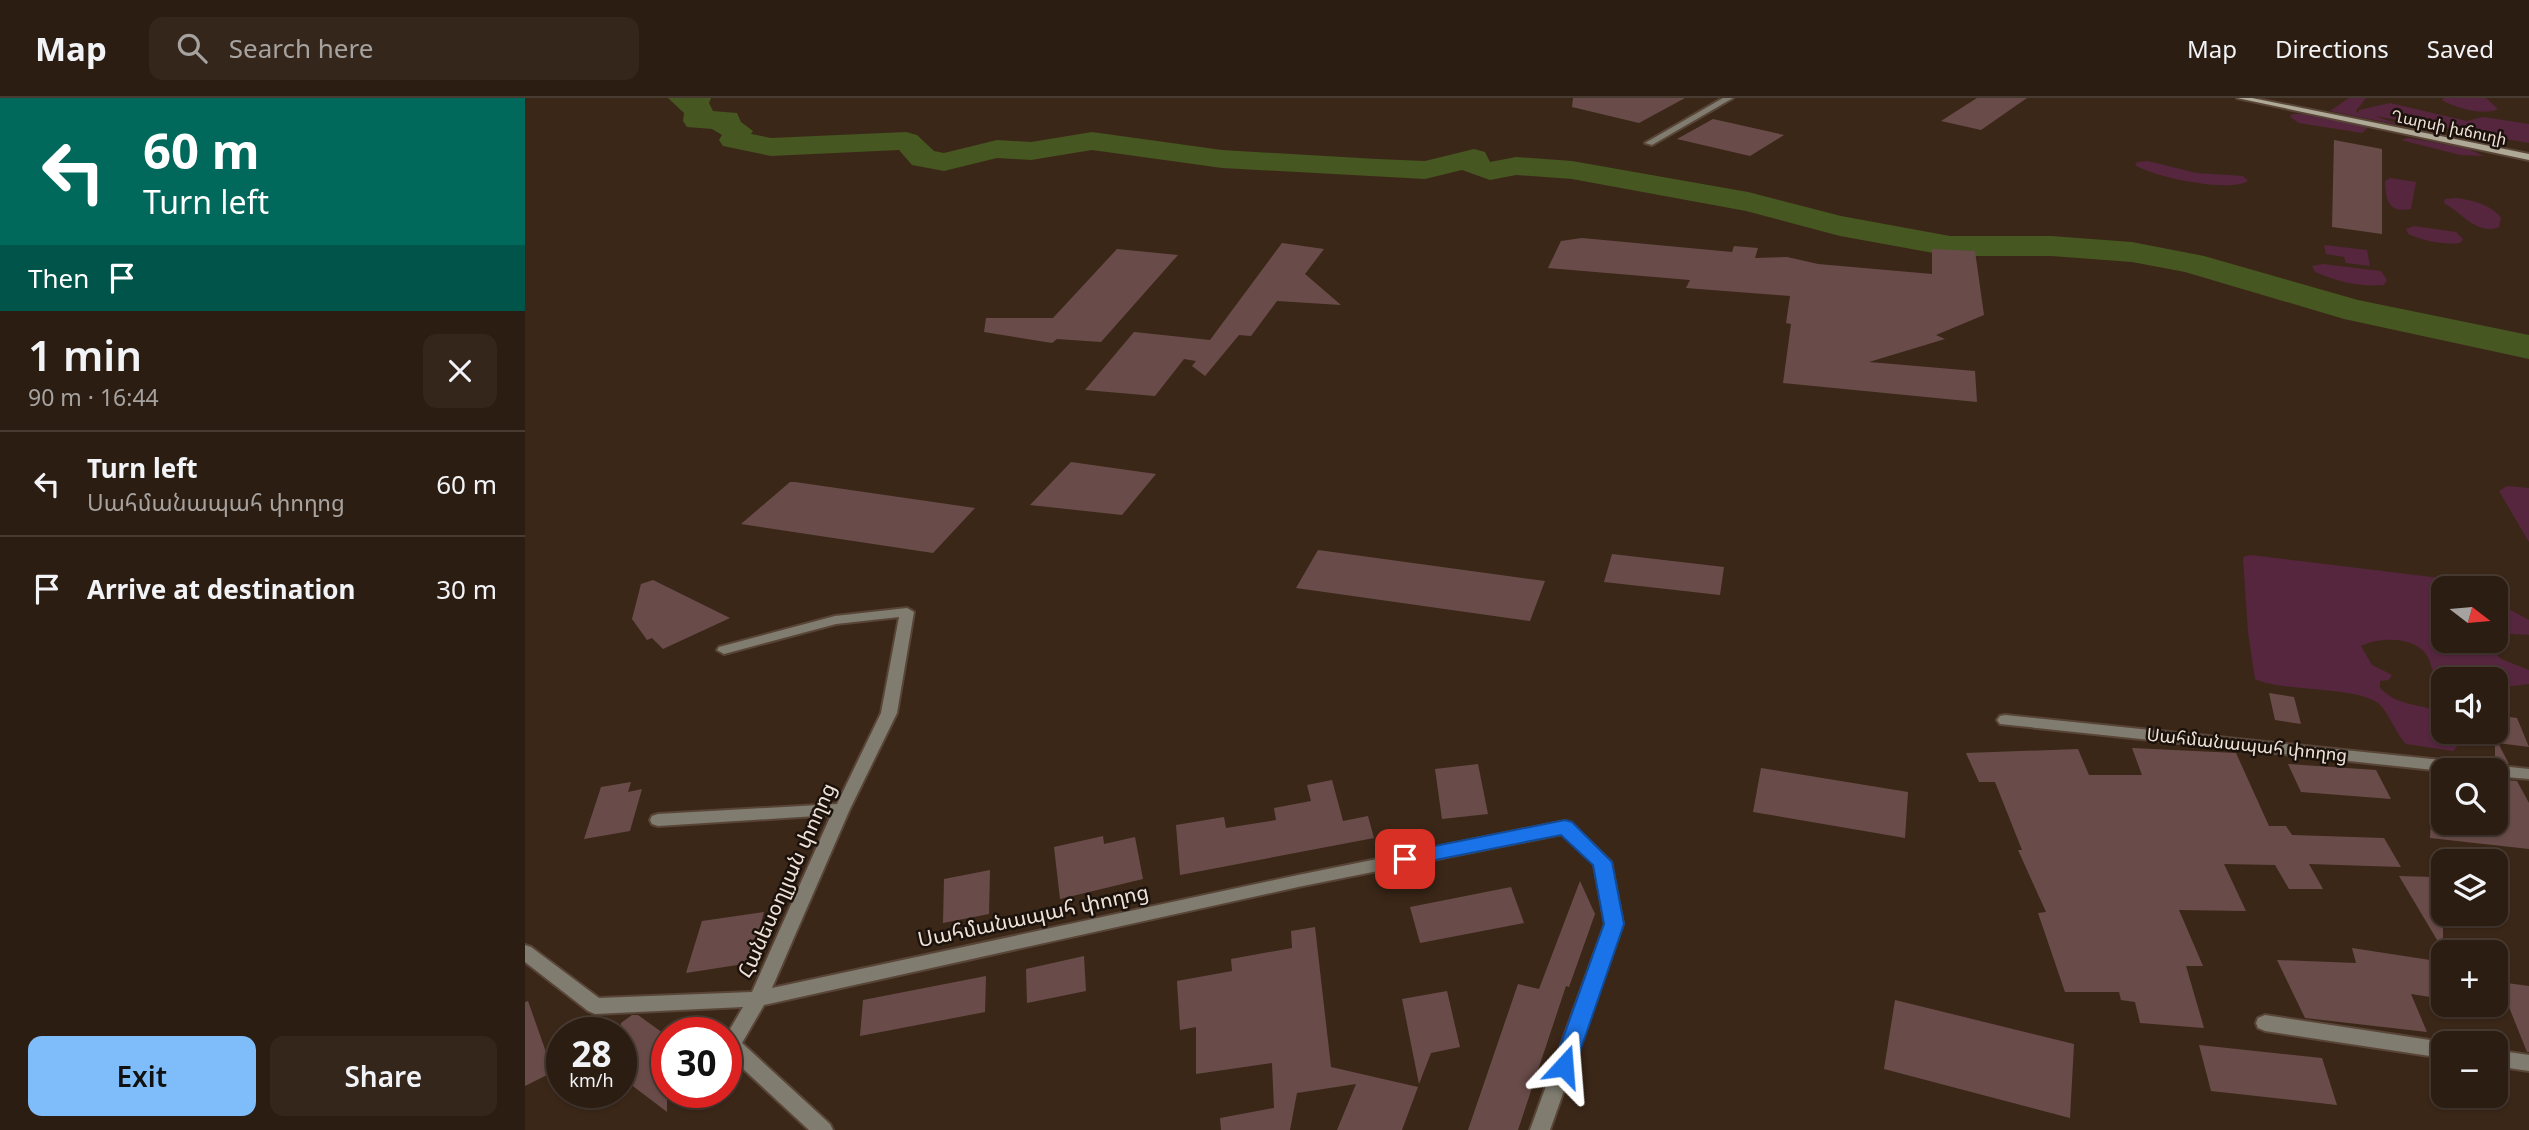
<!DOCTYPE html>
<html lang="en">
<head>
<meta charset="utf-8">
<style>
	:root { --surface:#2c1d12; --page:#34261b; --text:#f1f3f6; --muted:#a6a29f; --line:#483b32; --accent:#7fbdfa }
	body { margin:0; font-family:"Noto Sans","Noto Sans Armenian",sans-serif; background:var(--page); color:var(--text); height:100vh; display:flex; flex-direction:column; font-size:26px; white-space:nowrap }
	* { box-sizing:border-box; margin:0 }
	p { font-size:23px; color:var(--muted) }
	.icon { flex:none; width:38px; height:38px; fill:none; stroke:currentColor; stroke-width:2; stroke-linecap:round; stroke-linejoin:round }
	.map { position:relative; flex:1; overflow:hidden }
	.details { display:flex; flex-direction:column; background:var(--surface); width:525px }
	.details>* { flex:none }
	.top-card { background:#00695c; color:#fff; overflow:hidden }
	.needle { width:46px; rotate:106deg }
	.tools { position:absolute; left:1906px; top:478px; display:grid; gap:14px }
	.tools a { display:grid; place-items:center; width:77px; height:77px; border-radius:14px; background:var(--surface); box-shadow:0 2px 5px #0004,0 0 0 2px var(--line); font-size:35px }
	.speed { position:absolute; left:21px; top:919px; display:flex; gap:14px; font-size:35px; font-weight:700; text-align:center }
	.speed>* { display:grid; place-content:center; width:91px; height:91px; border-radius:50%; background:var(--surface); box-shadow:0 2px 5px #0004,0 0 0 2px var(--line); line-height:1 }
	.speed small { font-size:18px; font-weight:400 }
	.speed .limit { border:10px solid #d22; background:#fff; color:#111 }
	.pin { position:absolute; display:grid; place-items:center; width:60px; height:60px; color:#fff; margin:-30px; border-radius:14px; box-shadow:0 4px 10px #0006 }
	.me { position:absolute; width:77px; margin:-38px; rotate:19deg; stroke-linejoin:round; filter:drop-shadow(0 0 5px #0008) }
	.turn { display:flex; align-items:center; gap:24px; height:147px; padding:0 28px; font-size:32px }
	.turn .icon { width:91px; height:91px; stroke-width:2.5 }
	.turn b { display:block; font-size:49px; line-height:60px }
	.then { display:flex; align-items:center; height:66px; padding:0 28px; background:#0003; gap:14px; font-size:26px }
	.round { display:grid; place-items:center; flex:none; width:74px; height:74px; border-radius:14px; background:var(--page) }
	.headline { display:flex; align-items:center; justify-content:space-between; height:119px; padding:0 28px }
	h1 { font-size:42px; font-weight:600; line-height:52px }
	.action { display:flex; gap:14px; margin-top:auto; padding:14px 28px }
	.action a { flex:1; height:80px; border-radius:14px; background:var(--accent); color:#111; font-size:28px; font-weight:600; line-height:80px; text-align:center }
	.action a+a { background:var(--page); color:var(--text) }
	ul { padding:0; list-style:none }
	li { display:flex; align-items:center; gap:21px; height:105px; padding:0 28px; border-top:2px solid var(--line) }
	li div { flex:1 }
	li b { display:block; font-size:26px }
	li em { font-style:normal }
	header { display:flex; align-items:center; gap:42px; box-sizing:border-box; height:98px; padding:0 35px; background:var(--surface); border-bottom:2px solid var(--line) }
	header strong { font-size:33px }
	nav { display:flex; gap:38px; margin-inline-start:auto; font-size:24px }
	.search { width:490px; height:63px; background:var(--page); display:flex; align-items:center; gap:18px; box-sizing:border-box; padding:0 24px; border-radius:14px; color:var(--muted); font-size:26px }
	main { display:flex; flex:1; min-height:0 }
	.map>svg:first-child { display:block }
	.green { fill:#56263f }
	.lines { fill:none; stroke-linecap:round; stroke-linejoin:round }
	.river { fill:#465721; fill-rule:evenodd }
	.building { fill:#694c4a }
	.minor-casing { stroke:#584537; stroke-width:4 }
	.secondary-casing { stroke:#584537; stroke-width:4 }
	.minor { fill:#807c70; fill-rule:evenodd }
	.secondary { fill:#afa997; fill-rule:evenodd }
	.route { fill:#1a73e8; stroke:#114b97; stroke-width:2 }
	.labels { text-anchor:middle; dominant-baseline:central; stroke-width:5; stroke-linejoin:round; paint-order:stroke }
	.far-street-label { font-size:16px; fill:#efe1d8; stroke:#1b120c }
	.street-label { font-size:18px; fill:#efe1d8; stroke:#1b120c }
	.near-street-label { font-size:21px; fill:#efe1d8; stroke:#1b120c }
</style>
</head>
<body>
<header>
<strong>Map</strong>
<div class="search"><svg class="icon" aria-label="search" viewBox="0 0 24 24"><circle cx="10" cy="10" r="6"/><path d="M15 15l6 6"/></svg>Search here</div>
<nav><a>Map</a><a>Directions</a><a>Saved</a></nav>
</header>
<main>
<section class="details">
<div class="top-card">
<div class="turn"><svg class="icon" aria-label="left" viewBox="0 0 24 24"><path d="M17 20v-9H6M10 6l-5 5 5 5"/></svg><div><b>60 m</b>Turn left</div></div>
<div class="then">Then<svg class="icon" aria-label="arrive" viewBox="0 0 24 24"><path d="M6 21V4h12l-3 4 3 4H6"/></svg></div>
</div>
<div class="headline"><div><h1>1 min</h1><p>90 m · 16:44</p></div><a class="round"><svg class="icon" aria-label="close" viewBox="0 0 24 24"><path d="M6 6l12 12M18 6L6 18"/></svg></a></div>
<ul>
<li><svg class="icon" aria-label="left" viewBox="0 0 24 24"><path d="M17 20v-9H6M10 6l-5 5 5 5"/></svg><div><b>Turn left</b><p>Սահմանապահ փողոց</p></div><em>60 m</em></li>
<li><svg class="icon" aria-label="arrive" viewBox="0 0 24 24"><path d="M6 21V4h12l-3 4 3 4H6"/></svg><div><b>Arrive at destination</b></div><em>30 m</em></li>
</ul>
<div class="action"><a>Exit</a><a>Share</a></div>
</section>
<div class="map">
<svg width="2004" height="1032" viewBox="0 0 2004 1032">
	<rect width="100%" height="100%" fill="#3b2718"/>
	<path class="green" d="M 1824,0 L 1841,0 L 1831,13 L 1834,15 L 1834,12 L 1865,5 L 1942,23 L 1958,19 L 2004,26 L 2004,45 L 1850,18 L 1879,28 L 1805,13 Z
		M 1919,0 L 1961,0 L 1973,11 C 1959,18 1930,10 1917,2 Z
		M 1778,16 L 1843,29 L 1837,35 L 1831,34 L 1774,25 L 1765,19 L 1767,16 Z
		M 1884,40 L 1941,50 L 1959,58 L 1935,57 L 1876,42 Z
		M 1623,63 L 1671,75 L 1718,78 L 1723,83 C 1704,95 1628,79 1610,67 L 1612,64 Z
		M 1865,80 L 1891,84 L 1886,111 C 1863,115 1861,103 1860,83 Z
		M 1932,100 C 1947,102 1967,107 1976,120 L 1974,129 C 1953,138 1937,115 1919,105 L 1920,101 Z
		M 1889,128 L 1931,134 L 1938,141 L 1935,145 C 1917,147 1900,143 1883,136 L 1881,131 Z
		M 1799,147 L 1842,152 L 1845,168 L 1821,165 L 1819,159 L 1801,156 Z
		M 1798,166 L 1856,173 L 1862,182 L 1859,187 C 1834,189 1814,184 1790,174 L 1787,168 Z
		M 1982,388 L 2004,390 L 2004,444 L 1974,393 Z
		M 1725,457 L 1956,485 L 1955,490 L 1918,490 L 1918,542 L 1958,543 L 1976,561 L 2004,572 L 2004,586 L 1971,590 L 1970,581 L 1918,581 L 1918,584 C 1905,578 1908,566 1901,556 C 1888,538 1853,539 1836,548 L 1847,567 L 1867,577 L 1864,582 L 1855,583 L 1855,590 C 1873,609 1895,605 1917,615 L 1918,634 L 1933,634 L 1937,643 L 1928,653 L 1881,646 C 1871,635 1866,620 1857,609 C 1840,587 1760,595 1730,581 L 1723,534 L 1718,459 Z
		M 1971,504 L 2004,522 L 2004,537 L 1971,535 Z"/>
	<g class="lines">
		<path class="river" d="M 143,0 L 186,0 L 184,5 L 188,13 L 212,15 L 216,24 L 228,33 L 226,36 L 246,40 L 381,34 L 392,37 L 409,53 L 419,55 L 472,42 L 506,44 L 567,34 L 697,52 L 852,61 L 900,63 L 949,51 L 960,54 L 965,64 L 991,59 L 1047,63 L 1223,94 L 1316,118 L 1425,138 L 1526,138 L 1607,144 L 1679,158 L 1833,202 L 2004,237 L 2004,261 L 1819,221 L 1660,174 L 1607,164 L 1526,158 L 1425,158 L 1315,138 L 1221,113 L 1047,81 L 991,77 L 965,82 L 937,72 L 900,81 L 697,70 L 567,52 L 506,62 L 472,60 L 419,73 L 387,67 L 374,52 L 246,58 L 198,48 L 194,42 L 197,37 L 187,31 L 162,29 L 158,23 L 159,15 Z"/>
	</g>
	<path class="building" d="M 1048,0 L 1160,0 L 1114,25 L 1047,9 Z
		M 1452,0 L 1502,0 L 1456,32 L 1416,23 Z
		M 1188,21 L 1259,37 L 1225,58 L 1152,41 Z
		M 1809,42 L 1857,51 L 1857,136 L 1807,129 Z
		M 1057,140 L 1207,154 L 1209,148 L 1233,150 L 1230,160 L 1262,159 L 1293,166 L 1407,176 L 1407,151 L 1450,153 L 1459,217 L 1411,237 L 1420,241 L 1344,264 L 1450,273 L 1452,304 L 1258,285 L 1266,226 L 1261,225 L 1265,198 L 1161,190 L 1165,182 L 1023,170 L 1036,143 Z
		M 757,145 L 799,151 L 780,176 L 816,207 L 752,203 L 726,238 L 714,237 L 680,278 L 667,268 L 671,263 L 659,261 L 630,298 L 560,292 L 609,234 L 685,242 Z
		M 592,151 L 653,157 L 576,244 L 532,241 L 527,245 L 459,234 L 461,220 L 528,220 Z
		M 546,364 L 631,376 L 597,417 L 505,407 Z
		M 265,384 L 270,384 L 450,410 L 408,455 L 216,426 Z
		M 793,452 L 1020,483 L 1005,523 L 771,490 Z
		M 1087,456 L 1199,469 L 1195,497 L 1079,484 Z
		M 128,482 L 205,520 L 138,551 L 127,540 L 122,542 L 107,521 L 116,486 Z
		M 1744,595 L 1769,599 L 1776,626 L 1750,622 Z
		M 1970,617 L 1992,620 L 2004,649 L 1973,645 L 1984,666 L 1970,665 Z
		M 1607,650 L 1711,655 L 1744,728 L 1761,728 L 1767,737 L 1859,740 L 1876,769 L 1784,766 L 1798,791 L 1764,791 L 1750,767 L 1699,766 L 1721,813 L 1654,812 L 1678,868 L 1661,868 L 1679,930 L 1615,925 L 1610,904 L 1596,902 L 1594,894 L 1540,894 L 1513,815 L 1521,814 L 1493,752 L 1497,752 L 1470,684 L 1454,684 L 1441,655 L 1553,651 L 1564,677 L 1617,677 Z
		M 953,666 L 963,716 L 917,721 L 910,671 Z
		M 1763,666 L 1851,672 L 1866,701 L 1776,694 Z
		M 1236,670 L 1383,694 L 1380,740 L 1228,714 Z
		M 1970,681 L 1992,683 L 2004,705 L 2004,751 L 1905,740 L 1906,724 L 1970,724 Z
		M 807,682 L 818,723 L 843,718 L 849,740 L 655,777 L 651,727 L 699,719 L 701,730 L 751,722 L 749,710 L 786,703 L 782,687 Z
		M 106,684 L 103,694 L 117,691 L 105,733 L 59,741 L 76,689 Z
		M 578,738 L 579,746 L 610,739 L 618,781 L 535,801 L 529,749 Z
		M 465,772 L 464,816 L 418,825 L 419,781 Z
		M 1874,778 L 1909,779 L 1918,793 L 1918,852 Z
		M 1055,783 L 1070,816 L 1044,889 L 1041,888 L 993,1032 L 943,1032 L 993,886 L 1014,891 Z
		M 986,789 L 999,825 L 895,845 L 885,809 Z
		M 239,814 L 225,865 L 161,875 L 177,823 Z
		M 790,829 L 806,969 L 893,989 L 877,1032 L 812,1032 L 831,986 L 772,995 L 765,1032 L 696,1032 L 695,1020 L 749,1010 L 747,965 L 671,976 L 671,929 L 655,932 L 652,883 L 707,873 L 706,861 L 767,850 L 766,833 Z
		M 1827,850 L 1918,864 L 1918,901 L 1886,896 L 1902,934 L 1780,920 L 1752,862 L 1831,865 Z
		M 559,858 L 561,893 L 502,905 L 501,871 Z
		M 461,878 L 460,914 L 335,938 L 338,902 Z
		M 1974,884 L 2004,888 L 2004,954 L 2002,954 Z
		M 922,893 L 935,949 L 906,955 L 894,986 L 877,901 Z
		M 1370,902 L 1549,946 L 1545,1020 L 1359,971 Z
		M 3,903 L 28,974 L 0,988 L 0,904 Z
		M 107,917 L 113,917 L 142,938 L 142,1014 L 96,979 L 96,925 Z
		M 1674,947 L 1797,960 L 1812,1007 L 1686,993 Z"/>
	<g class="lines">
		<defs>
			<path id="minor" d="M 1198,0 L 1208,0 L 1127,47 L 1120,45 Z
				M 382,510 L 389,514 L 372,615 L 325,711 L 247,890 L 773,777 L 1040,723 L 1046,725 L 1086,764 L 1098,826 L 1025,1032 L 1005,1032 L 1080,826 L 1069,766 L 1037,736 L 773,789 L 239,907 L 217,945 L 305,1026 L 308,1032 L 284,1032 L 201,955 L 201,938 L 218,909 L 70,916 L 63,913 L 0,864 L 0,847 L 6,849 L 74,900 L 227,894 L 306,717 L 133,728 L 127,726 L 125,722 L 127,718 L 133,716 L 312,706 L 356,615 L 374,519 L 311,526 L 199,556 L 192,552 L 194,549 L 310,518 Z
				M 1480,617 L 2004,671 L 2004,681 L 1970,678 L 1970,672 L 1918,673 L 1475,626 L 1472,622 L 1475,618 Z
				M 1740,917 L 1918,944 L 1921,945 L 1918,945 L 1918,960 L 1740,933 L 1733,930 L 1731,925 L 1733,920 Z
				M 1970,952 L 2004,957 L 2004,973 L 1970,968 Z"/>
			<path id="secondary" d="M 1712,0 L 1727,0 L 2004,56 L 2004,62 Z"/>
		</defs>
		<use href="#minor" class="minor-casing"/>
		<use href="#secondary" class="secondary-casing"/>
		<use href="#minor" class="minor"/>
		<use href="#secondary" class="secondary"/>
	</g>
	<path class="route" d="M 1040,722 L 1047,724 L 1087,764 L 1099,826 L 1050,968 L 1047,975 L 1039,977 L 1031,975 L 1028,968 L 1079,826 L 1068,767 L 1036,737 L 880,768 L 870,761 L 880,754 Z"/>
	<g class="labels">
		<g class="far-street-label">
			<text transform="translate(1924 29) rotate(12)">Ղարսի խճուղի</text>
		</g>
		<g class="street-label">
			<text transform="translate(1722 646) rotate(6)">Սահմանապահ փողոց</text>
		</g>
		<g class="near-street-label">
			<text transform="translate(261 782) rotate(-66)">Հանեսօղլյան փողոց</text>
			<text transform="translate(508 817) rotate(-12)">Սահմանապահ փողոց</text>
		</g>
	</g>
</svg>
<div class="tools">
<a><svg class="needle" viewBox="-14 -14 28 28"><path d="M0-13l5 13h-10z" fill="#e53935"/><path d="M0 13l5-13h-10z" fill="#a6a29f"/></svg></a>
<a><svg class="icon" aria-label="sound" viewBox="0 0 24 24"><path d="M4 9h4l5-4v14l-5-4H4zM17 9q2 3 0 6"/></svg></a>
<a><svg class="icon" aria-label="search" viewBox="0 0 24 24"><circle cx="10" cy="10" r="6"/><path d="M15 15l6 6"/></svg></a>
<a><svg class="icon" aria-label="layers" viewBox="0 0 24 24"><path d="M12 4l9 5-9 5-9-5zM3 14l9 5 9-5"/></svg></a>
<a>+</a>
<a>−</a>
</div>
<div class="speed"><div>28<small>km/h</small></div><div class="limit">30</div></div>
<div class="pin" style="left:880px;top:761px;background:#d93025"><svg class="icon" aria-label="arrive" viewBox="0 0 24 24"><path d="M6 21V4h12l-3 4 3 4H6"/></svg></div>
<svg class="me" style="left:1039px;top:968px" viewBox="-20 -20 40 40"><path d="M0-17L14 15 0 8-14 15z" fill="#1a73e8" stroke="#fff" stroke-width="4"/></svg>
</div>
</main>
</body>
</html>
